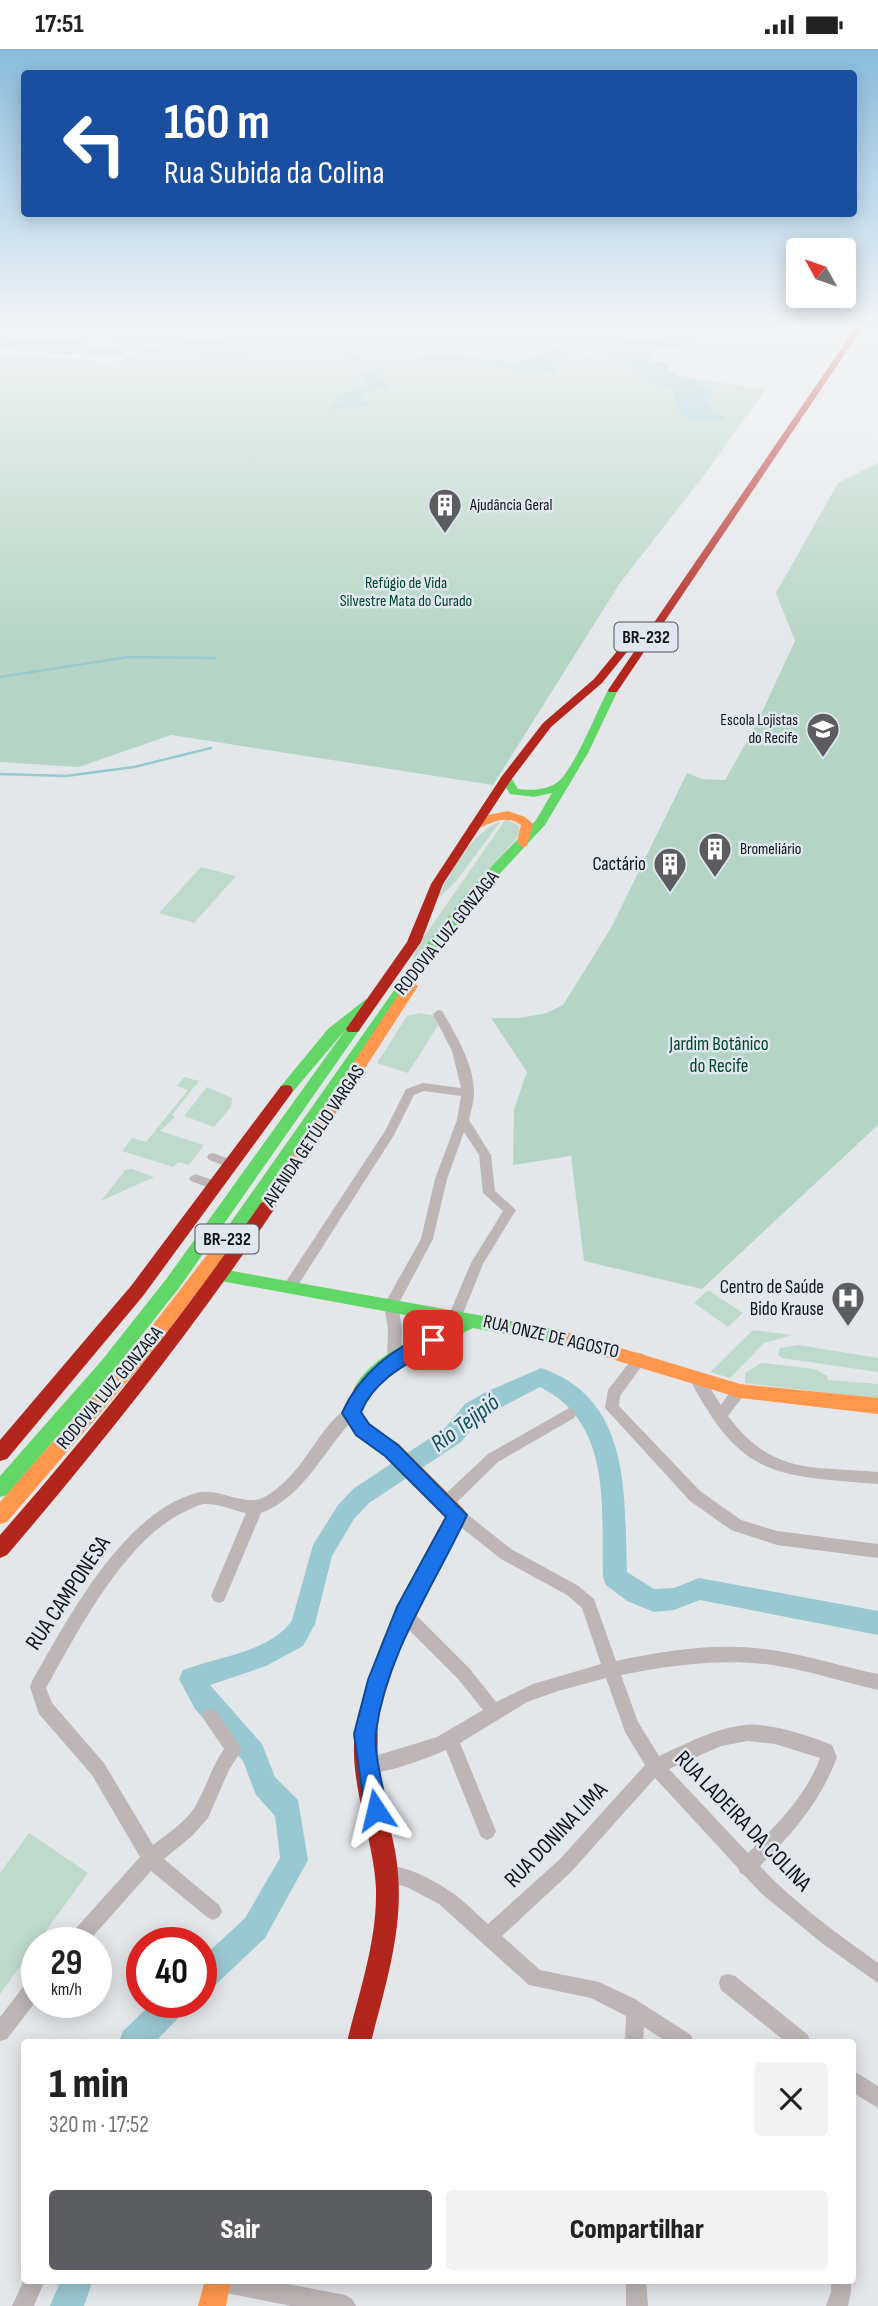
<!DOCTYPE html>
<html lang="pt">
<head>
<meta charset="utf-8">
<style>
	:root { --surface:#fff; --page:#f2f2f2; --text:#222; --muted:#767676; --accent:#5b5d60 }
	body { margin:0; font-family:"Sofia Sans Condensed",sans-serif; background:var(--page); color:var(--text); height:100vh; display:flex; flex-direction:column; font-size:26px; white-space:nowrap }
	* { box-sizing:border-box; margin:0 }
	p { font-size:23px; color:var(--muted) }
	.icon { flex:none; width:38px; height:38px; fill:none; stroke:currentColor; stroke-width:2; stroke-linecap:round; stroke-linejoin:round }
	.map { position:relative; flex:1; overflow:hidden }
	.side { position:absolute; left:21px; top:1990px; width:835px; height:245px; display:flex; flex-direction:column; background:var(--surface); border-radius:7px; box-shadow:0 4px 18px #0003 }
	.side>* { flex:none }
	.top-card { position:absolute; left:21px; top:21px; width:836px; height:147px; border-radius:7px; box-shadow:0 4px 18px #0003; background:#1a4fa0; color:#fff; overflow:hidden }
	.needle { width:46px; rotate:310deg }
	.controls { position:absolute; left:786px; top:189px; display:grid; gap:14px }
	.controls a { display:grid; place-items:center; width:70px; height:70px; border-radius:7px; background:var(--surface); box-shadow:0 4px 18px #0003; font-size:35px }
	.speed { position:absolute; left:21px; top:1878px; display:flex; gap:14px; font-size:35px; font-weight:700; text-align:center }
	.speed>* { display:grid; place-content:center; width:91px; height:91px; border-radius:50%; background:var(--surface); box-shadow:0 4px 18px #0003; line-height:1 }
	.speed small { font-size:18px; font-weight:400 }
	.speed .limit { border:10px solid #d22; background:#fff; color:#111 }
	.pin { position:absolute; display:grid; place-items:center; width:60px; height:60px; color:#fff; margin:-30px; border-radius:14px; box-shadow:0 4px 10px #0006 }
	.me { position:absolute; width:77px; margin:-38px; rotate:350deg; stroke-linejoin:round; filter:drop-shadow(0 0 5px #0008) }
	.turn { display:flex; align-items:center; gap:24px; height:147px; padding:0 28px; font-size:32px }
	.turn .icon { width:91px; height:91px; stroke-width:2.5 }
	.turn b { display:block; font-size:49px; line-height:60px }
	.round { display:grid; place-items:center; flex:none; width:74px; height:74px; border-radius:7px; background:var(--page) }
	.head { display:flex; align-items:center; justify-content:space-between; height:119px; padding:0 28px }
	h1 { font-size:42px; font-weight:800; line-height:52px }
	.button { display:flex; gap:14px; margin-top:auto; padding:14px 28px }
	.button a { flex:1; height:80px; border-radius:7px; background:var(--accent); color:#fff; font-size:28px; font-weight:800; line-height:80px; text-align:center }
	.button a+a { background:var(--page); color:var(--text) }
	.status { display:flex; justify-content:space-between; align-items:center; height:49px; padding:0 35px; background:var(--surface); direction:ltr }
	.status svg { height:19px; fill:currentColor }
	.map>svg:first-child { display:block }
	.green { fill:#bfdacc }
	.forest { fill:#b6d4c5 }
	.water { fill:#99c9d0 }
	.lines { fill:none; stroke-linecap:round; stroke-linejoin:round }
	.stream { stroke:#99c9d0; stroke-width:2.5 }
	.river { fill:#99c9d0; fill-rule:evenodd }
	.street { fill:#bdb5b6; fill-rule:evenodd }
	.fast { fill:#63d668; fill-rule:evenodd }
	.slow { fill:#ff974d; fill-rule:evenodd }
	.jam { fill:#b3261e; fill-rule:evenodd }
	.route { fill:#1a73e8; stroke:#114b97; stroke-width:2 }
	.labels { text-anchor:middle; dominant-baseline:central; stroke-width:5; stroke-linejoin:round; paint-order:stroke }
	.far-poi-label { font-size:16px; fill:#111316; stroke:#e0e7ee; text-anchor:start }
	.far-park-label { font-size:16px; fill:#02462a; stroke:#e0e7ee }
	.shield { fill:#e0e7ee; stroke:#4f5357; stroke-width:2 }
	.shield-label { font-size:18px; font-weight:bold; fill:#111316 }
	.poi-label { font-size:19px; fill:#111316; stroke:#e0e7ee; text-anchor:end }
	.street-label { font-size:19px; fill:#111316; stroke:#e0e7ee }
	.park-label { font-size:19px; fill:#02462a; stroke:#e0e7ee }
	.near-street-label { font-size:23px; fill:#111316; stroke:#e0e7ee }
	.near-water-label { font-size:24px; font-style:italic; fill:#175158; stroke:#e0e7ee }
</style>
</head>
<body>
<div class="status"><b>17:51</b><svg viewBox="0 0 49 12"><path d="M0 12V9h3v3zM5 12V6h3v6zM10 12V3h3v9zM15 12V0h3v12zM26 1h20v11H26zM47 4h2v5h-2z"/></svg></div>
<div class="map">
<svg width="878" height="2257" viewBox="0 0 878 2257">
	<rect width="100%" height="100%" fill="#e4e7ea"/>
	<path class="green" d="M 506,770 L 519,777 L 520,785 L 412,914 L 416,899 Z
		M 501,772 L 457,831 L 434,854 C 451,825 468,785 501,772 Z
		M 201,818 L 236,827 L 194,874 L 159,864 Z
		M 419,964 L 437,967 L 440,973 L 408,1024 L 377,1014 L 407,967 Z
		M 184,1028 L 199,1032 L 172,1066 L 175,1068 L 160,1082 L 204,1096 L 189,1116 L 178,1113 L 173,1118 L 122,1102 L 132,1089 L 146,1093 L 188,1041 L 177,1037 Z
		M 207,1038 L 232,1049 L 231,1058 L 214,1078 L 184,1067 Z
		M 132,1120 L 154,1128 L 101,1152 L 125,1121 Z
		M 708,1241 L 743,1264 L 728,1278 L 694,1254 Z
		M 753,1281 L 792,1286 L 764,1294 L 730,1329 L 710,1323 Z
		M 799,1296 L 878,1309 L 878,1323 L 782,1309 L 778,1306 L 780,1299 Z
		M 761,1314 L 815,1320 L 827,1327 L 828,1331 L 878,1335 L 878,1350 L 745,1334 L 745,1324 Z
		M 29,1784 L 88,1824 L 0,1945 L 0,1824 Z"/>
	<path class="forest" d="M 93,278 L 272,278 L 274,280 L 261,284 L 257,279 L 236,283 L 248,282 L 248,285 L 220,287 L 139,303 C 170,302 178,303 208,311 L 215,308 L 236,310 L 275,306 L 344,288 L 382,285 L 412,278 L 472,278 L 509,290 L 542,278 L 580,278 L 605,284 L 622,278 L 665,278 L 668,283 L 664,288 L 618,294 L 572,294 L 518,313 L 450,306 L 417,308 L 360,324 L 367,333 L 366,340 L 333,346 L 339,349 L 333,361 L 345,357 L 373,357 L 359,347 L 375,340 L 388,339 L 377,327 L 386,318 L 451,312 L 535,322 L 553,328 L 557,325 L 554,317 L 558,313 C 616,294 611,315 659,332 L 676,326 L 765,341 L 705,425 L 620,534 L 493,736 L 171,686 L 79,718 L 0,713 L 0,304 L 109,313 L 122,311 L 135,304 L 109,291 Z
		M 878,414 L 878,1076 L 702,1240 L 584,1212 L 571,1107 L 513,1116 L 514,1060 L 527,1023 L 491,969 L 520,969 L 547,964 L 563,956 L 611,879 L 687,724 L 702,730 L 725,731 L 756,676 L 795,592 L 776,544 L 838,434 Z"/>
	<path class="water" d="M 243,278 L 257,279 L 261,284 L 272,282 L 272,278 L 393,278 L 400,282 L 344,288 L 275,306 L 232,310 L 215,308 L 206,311 L 184,303 L 173,305 L 160,300 L 137,303 C 173,294 214,288 248,285 L 248,282 L 234,282 Z
		M 665,278 L 706,278 L 707,282 C 697,288 684,295 674,298 C 662,301 655,299 646,307 L 653,312 L 668,314 L 666,317 L 677,328 L 690,330 L 715,344 L 706,353 L 711,361 L 726,368 L 725,371 L 687,370 L 676,359 L 674,340 C 634,333 600,278 554,318 L 558,327 L 451,312 L 386,318 L 378,327 L 389,340 L 375,340 L 359,347 L 372,357 L 326,361 L 339,352 L 333,346 L 366,340 L 367,333 L 360,324 L 417,308 L 450,306 L 518,313 L 572,294 L 618,294 L 664,288 L 668,283 Z
		M 10,288 L 88,294 L 88,300 L 70,306 L 0,300 L 0,297 L 14,297 L 2,291 Z"/>
	<g class="lines">
		<path class="stream" d="M 0,628 L 128,608 L 215,609
			M 0,725 L 66,727 L 134,718 L 211,699"/>
		<path class="river" d="M 340,279 L 344,282 L 341,292 L 347,302 L 378,315 L 378,319 L 340,306 L 331,292 Z
			M 0,294 L 121,300 L 126,303 L 121,306 L 0,300 Z
			M 191,295 L 194,300 L 137,306 L 132,303 Z
			M 541,1319 C 632,1350 624,1445 627,1523 L 654,1540 L 674,1539 L 699,1529 L 878,1562 L 878,1586 L 700,1551 L 674,1561 L 654,1563 L 627,1552 L 606,1536 L 603,1528 C 601,1459 613,1374 540,1338 L 481,1369 L 461,1393 L 369,1454 L 354,1470 L 332,1507 L 315,1575 L 303,1597 L 266,1617 L 210,1636 L 262,1695 L 275,1728 L 298,1751 L 308,1811 L 265,1889 L 211,1940 L 201,1944 L 201,1910 L 245,1869 L 280,1809 L 275,1767 L 256,1746 L 243,1712 L 195,1660 L 179,1630 L 183,1621 C 217,1608 271,1603 292,1571 L 313,1496 L 338,1456 L 353,1440 L 445,1379 L 465,1355 L 486,1343 Z
			M 153,1953 L 189,1953 L 184,1963 L 155,1993 L 119,1993 L 123,1982 Z
			M 61,2231 L 93,2231 L 84,2257 L 50,2257 Z"/>
		<path class="street" d="M 438,961 L 442,962 C 456,986 474,1015 474,1044 C 474,1052 471,1062 469,1071 L 491,1106 L 495,1142 L 516,1161 L 483,1215 L 460,1272 L 455,1273 L 450,1272 L 448,1268 L 471,1214 L 503,1162 L 483,1144 L 479,1106 L 464,1083 L 447,1130 L 433,1190 L 398,1256 L 402,1280 L 401,1311 L 399,1315 L 394,1317 L 389,1315 L 387,1311 L 388,1280 L 384,1256 L 421,1190 L 435,1130 L 457,1071 L 461,1047 L 424,1042 L 414,1046 L 394,1086 L 295,1241 L 285,1241 L 283,1237 L 385,1082 L 406,1040 L 423,1034 L 461,1039 L 452,1002 L 433,965 Z
			M 213,1104 L 235,1112 L 237,1115 L 231,1119 L 209,1111 L 207,1108 L 209,1105 Z
			M 195,1125 L 219,1133 L 221,1136 L 215,1141 L 191,1132 L 189,1129 Z
			M 640,1304 L 645,1306 L 647,1310 L 620,1347 L 619,1357 L 700,1442 L 741,1471 L 777,1482 L 878,1495 L 878,1509 L 777,1496 L 731,1481 L 690,1452 L 605,1359 L 608,1341 L 635,1306 Z
			M 696,1323 L 701,1325 L 721,1356 C 727,1348 733,1334 745,1338 L 747,1342 L 728,1367 C 772,1426 812,1417 878,1423 L 878,1435 C 775,1427 741,1429 689,1329 L 691,1325 Z
			M 351,1358 L 356,1360 L 358,1364 L 356,1368 C 324,1399 305,1448 261,1464 L 224,1552 L 219,1554 L 214,1552 L 211,1547 L 246,1464 C 232,1461 218,1454 204,1455 C 197,1456 191,1460 184,1463 C 124,1492 78,1582 46,1639 L 52,1654 L 104,1714 L 153,1796 C 168,1784 188,1772 197,1754 C 207,1736 212,1717 224,1700 L 202,1668 L 204,1662 L 210,1660 L 216,1662 L 242,1700 L 228,1723 L 208,1769 L 192,1787 L 164,1810 L 219,1856 L 222,1862 L 219,1868 L 213,1871 L 207,1868 L 151,1822 L 87,1894 L 65,1894 L 68,1888 L 140,1808 L 92,1726 L 39,1665 L 30,1638 L 32,1632 C 68,1570 122,1465 196,1444 C 220,1437 246,1461 268,1446 C 280,1438 290,1428 299,1417 C 312,1401 331,1365 351,1358 Z
			M 569,1359 L 574,1361 L 576,1365 L 574,1369 L 498,1413 L 450,1460 L 445,1462 L 440,1460 L 438,1455 L 440,1450 L 488,1405 Z
			M 457,1459 L 462,1461 L 511,1500 L 577,1536 L 594,1550 L 616,1612 C 667,1601 720,1593 772,1601 C 808,1606 843,1618 878,1625 L 878,1641 C 843,1633 808,1621 772,1616 C 722,1609 671,1616 621,1626 L 638,1673 L 659,1707 C 686,1695 716,1678 747,1676 C 771,1674 809,1687 832,1696 L 837,1708 C 821,1752 793,1784 760,1817 C 794,1854 837,1884 878,1914 L 878,1934 L 823,1895 L 762,1845 L 744,1826 L 740,1824 L 738,1819 L 655,1729 L 572,1822 L 502,1887 L 540,1921 L 599,1933 L 635,1950 L 691,1986 L 693,1993 L 667,1993 L 644,1978 L 643,1993 L 625,1993 L 626,1967 L 591,1949 L 529,1936 L 439,1855 L 407,1838 L 381,1831 L 378,1825 L 381,1819 C 398,1811 436,1832 451,1843 C 465,1852 476,1865 488,1875 L 560,1810 L 645,1716 L 625,1683 L 606,1629 L 558,1642 L 527,1653 L 460,1694 L 496,1782 L 493,1788 L 487,1791 L 481,1788 L 446,1701 C 430,1708 377,1729 362,1723 L 360,1717 L 362,1711 L 437,1688 L 483,1661 L 458,1630 L 398,1570 L 396,1565 L 398,1560 L 404,1558 L 410,1560 L 470,1620 L 496,1653 L 533,1635 L 601,1615 L 582,1559 L 567,1546 L 501,1510 L 452,1471 L 450,1466 L 452,1461 ZM 748,1692 L 775,1695 L 820,1709 C 806,1747 777,1776 748,1804 L 669,1720 L 721,1697 Z
			M 728,1925 L 735,1927 L 808,1986 L 810,1993 L 786,1993 L 721,1941 L 719,1934 L 721,1927 Z
			M 37,1927 L 37,1951 L 7,1990 L 0,1992 L 0,1968 L 30,1929 Z
			M 852,2021 L 878,2037 L 878,2059 L 852,2043 Z
			M 24,2231 L 41,2231 L 43,2236 L 34,2257 L 12,2257 Z
			M 267,2231 L 345,2246 L 352,2250 L 356,2257 L 291,2257 L 217,2242 L 210,2239 L 207,2232 Z
			M 626,2231 L 646,2231 L 648,2257 L 626,2257 Z
			M 831,2231 L 851,2231 L 851,2243 L 848,2257 L 826,2257 L 831,2243 Z"/>
		<path class="fast" d="M 613,638 L 618,641 L 588,704 L 545,776 L 480,846 L 438,899 L 229,1201 L 217,1201 L 215,1197 L 217,1193 L 428,893 L 470,840 L 536,771 L 552,744 L 534,748 L 510,745 L 500,729 L 502,727 L 510,727 L 518,740 C 532,742 551,741 561,730 C 578,711 595,666 608,641 Z
			M 366,950 L 373,955 L 350,976 L 358,977 L 360,980 L 358,983 L 179,1239 L 115,1320 L 7,1446 L 0,1448 L 0,1427 L 103,1310 L 167,1229 L 346,980 L 291,1045 L 281,1045 L 279,1041 L 281,1037 L 328,980 Z
			M 221,1220 L 561,1281 L 567,1283 L 570,1288 L 567,1293 L 561,1295 L 473,1279 L 405,1313 L 379,1334 L 368,1346 L 362,1348 L 356,1346 L 353,1341 C 370,1307 416,1289 449,1274 L 221,1232 L 215,1231 L 213,1226 L 215,1221 Z"/>
		<path class="slow" d="M 508,762 L 525,768 L 533,775 L 527,797 L 523,798 L 517,794 L 521,776 C 503,764 491,775 474,781 L 468,777 L 483,767 Z
			M 411,933 L 418,937 L 273,1162 L 261,1162 L 259,1158 L 261,1154 L 406,934 Z
			M 223,1191 L 229,1193 L 231,1197 L 229,1201 L 147,1309 L 7,1473 L 0,1475 L 0,1453 L 135,1299 L 217,1193 Z
			M 561,1281 L 740,1335 L 878,1349 L 878,1365 L 740,1349 L 555,1293 L 552,1288 L 555,1283 Z
			M 362,1334 L 368,1336 L 371,1341 L 360,1363 L 368,1375 L 399,1395 L 464,1460 L 467,1466 L 400,1599 L 375,1676 L 368,1679 L 361,1676 L 357,1669 L 383,1590 L 446,1468 C 427,1448 408,1428 388,1409 C 370,1392 354,1388 342,1364 L 356,1336 Z
			M 205,2231 L 231,2231 L 226,2257 L 198,2257 Z"/>
		<path class="jam" d="M 856,278 L 863,278 L 617,643 L 609,643 L 608,641 Z
			M 618,601 L 627,603 L 602,634 L 551,678 L 511,731 L 443,835 L 421,893 L 358,983 L 348,983 L 346,980 L 348,977 L 407,893 L 431,835 L 502,727 L 543,674 L 594,630 Z
			M 286,1036 L 291,1037 L 293,1041 L 291,1045 L 143,1247 L 7,1410 L 0,1412 L 0,1391 L 131,1237 L 281,1037 Z
			M 267,1152 L 273,1154 L 275,1158 L 273,1162 C 191,1283 101,1396 7,1506 L 0,1509 L 0,1486 C 93,1380 181,1270 261,1154 Z
			M 368,1659 L 375,1662 C 380,1673 376,1708 378,1725 C 383,1759 396,1791 398,1825 C 403,1882 385,1938 371,1993 L 347,1993 C 359,1943 377,1893 376,1841 C 375,1787 339,1713 361,1662 Z"/>
	</g>
	<linearGradient id="sky" x2="0" y2="1"><stop stop-color="#88bcde"/><stop offset="0.47" stop-color="#f3f4f6"/><stop offset="1" stop-color="#f3f4f6" stop-opacity="0"/></linearGradient>
	<rect width="878" height="594" fill="url(#sky)"/>
	<path class="route" d="M 433,1284 L 442,1291 L 439,1296 C 409,1314 375,1329 361,1363 L 369,1375 L 398,1396 L 467,1466 C 434,1537 387,1603 376,1682 C 373,1703 384,1740 387,1761 L 384,1769 L 376,1773 L 368,1769 L 365,1761 L 354,1685 L 368,1631 L 397,1558 L 446,1468 L 385,1407 L 356,1386 L 342,1364 C 359,1326 393,1297 433,1284 Z"/>
	<defs>
		<symbol id="building-pin" viewBox="-11 -11 22 30"><path d="M0 17L-7.5 6A9.5 9.5 0 1 1 7.5 6Z" fill="#5b5d60" stroke="#e0e7ee"/><path d="M-4-6H4V6H1V3H-1V6H-4ZM-2.5-4.3h1.7v1.8h-1.7ZM.8-4.3h1.7v1.8H.8ZM-2.5-1h1.7V.8h-1.7ZM.8-1h1.7V.8H.8Z" fill="#fff"/></symbol>
		<symbol id="school-pin" viewBox="-11 -11 22 30"><path d="M0 17L-7.5 6A9.5 9.5 0 1 1 7.5 6Z" fill="#5b5d60" stroke="#e0e7ee"/><path d="M0-5L7-2L0 1L-7-2ZM-4 1L0 2.5L4 1V4Q0 6-4 4Z" fill="#fff"/></symbol>
		<symbol id="hospital-pin" viewBox="-11 -11 22 30"><path d="M0 17L-7.5 6A9.5 9.5 0 1 1 7.5 6Z" fill="#5b5d60" stroke="#e0e7ee"/><path d="M-5-5h3v3.5h4V-5h3V5h-3V1.5h-4V5h-3Z" fill="#fff"/></symbol>
	</defs>
	<g fill-rule="evenodd">
		<use href="#building-pin" x="426" y="437" width="38" height="52"/>
		<use href="#school-pin" x="804" y="661" width="38" height="52"/>
		<use href="#building-pin" x="696" y="781" width="38" height="52"/>
		<use href="#building-pin" x="651" y="796" width="38" height="52"/>
		<use href="#hospital-pin" x="829" y="1230" width="38" height="52"/>
	</g>
	<g class="labels">
		<g class="far-poi-label">
			<text x="470" y="456">Ajudância Geral</text>
			<text x="798" y="671" text-anchor="end">Escola Lojistas<tspan x="798" dy="18">do Recife</tspan></text>
			<text x="740" y="800">Bromeliário</text>
		</g>
		<g class="far-park-label">
			<text x="406" y="534">Refúgio de Vida<tspan x="406" dy="18">Silvestre Mata do Curado</tspan></text>
		</g>
		<g class="shield">
			<rect x="614.5" y="573.5" width="63" height="29" rx="5"/>
			<rect x="195.5" y="1175.5" width="63" height="29" rx="5"/>
		</g>
		<g class="shield-label">
			<text x="646" y="588">BR-232</text>
			<text x="227" y="1190">BR-232</text>
		</g>
		<g class="poi-label">
			<text x="646" y="815">Cactário</text>
			<text x="824" y="1238">Centro de Saúde<tspan x="824" dy="22">Bido Krause</tspan></text>
		</g>
		<g class="street-label">
			<text transform="translate(447 884) rotate(-51)">RODOVIA LUIZ GONZAGA</text>
			<text transform="translate(314 1087) rotate(-56)">AVENIDA GETÚLIO VARGAS</text>
			<text transform="translate(551 1288) rotate(13)">RUA ONZE DE AGOSTO</text>
			<text transform="translate(110 1339) rotate(-50)">RODOVIA LUIZ GONZAGA</text>
		</g>
		<g class="park-label">
			<text x="719" y="995">Jardim Botânico<tspan x="719" dy="22">do Recife</tspan></text>
		</g>
		<g class="near-street-label">
			<text transform="translate(68 1544) rotate(-56)">RUA CAMPONESA</text>
			<text transform="translate(743 1772) rotate(46)">RUA LADEIRA DA COLINA</text>
			<text transform="translate(556 1786) rotate(-46)">RUA DONINA LIMA</text>
		</g>
		<g class="near-water-label">
			<text transform="translate(465 1374) rotate(-37)">Rio Tejipió</text>
		</g>
	</g>
</svg>
<div class="controls">
<a><svg class="needle" viewBox="-14 -14 28 28"><path d="M0-13l5 13h-10z" fill="#e53935"/><path d="M0 13l5-13h-10z" fill="#767676"/></svg></a>
</div>
<div class="speed"><div>29<small>km/h</small></div><div class="limit">40</div></div>
<div class="pin" style="left:433px;top:1291px;background:#d93025"><svg class="icon" aria-label="arrive" viewBox="0 0 24 24"><path d="M6 21V4h12l-3 4 3 4H6"/></svg></div>
<svg class="me" style="left:376px;top:1761px" viewBox="-20 -20 40 40"><path d="M0-17L14 15 0 8-14 15z" fill="#1a73e8" stroke="#fff" stroke-width="4"/></svg>
<div class="top-card">
<div class="turn"><svg class="icon" aria-label="left" viewBox="0 0 24 24"><path d="M17 20v-9H6M10 6l-5 5 5 5"/></svg><div><b>160 m</b>Rua Subida da Colina</div></div>
</div>
<section class="side">
<div class="head"><div><h1>1 min</h1><p>320 m · 17:52</p></div><a class="round"><svg class="icon" aria-label="close" viewBox="0 0 24 24"><path d="M6 6l12 12M18 6L6 18"/></svg></a></div>
<div class="button"><a>Sair</a><a>Compartilhar</a></div>
</section>
</div>
</body>
</html>
